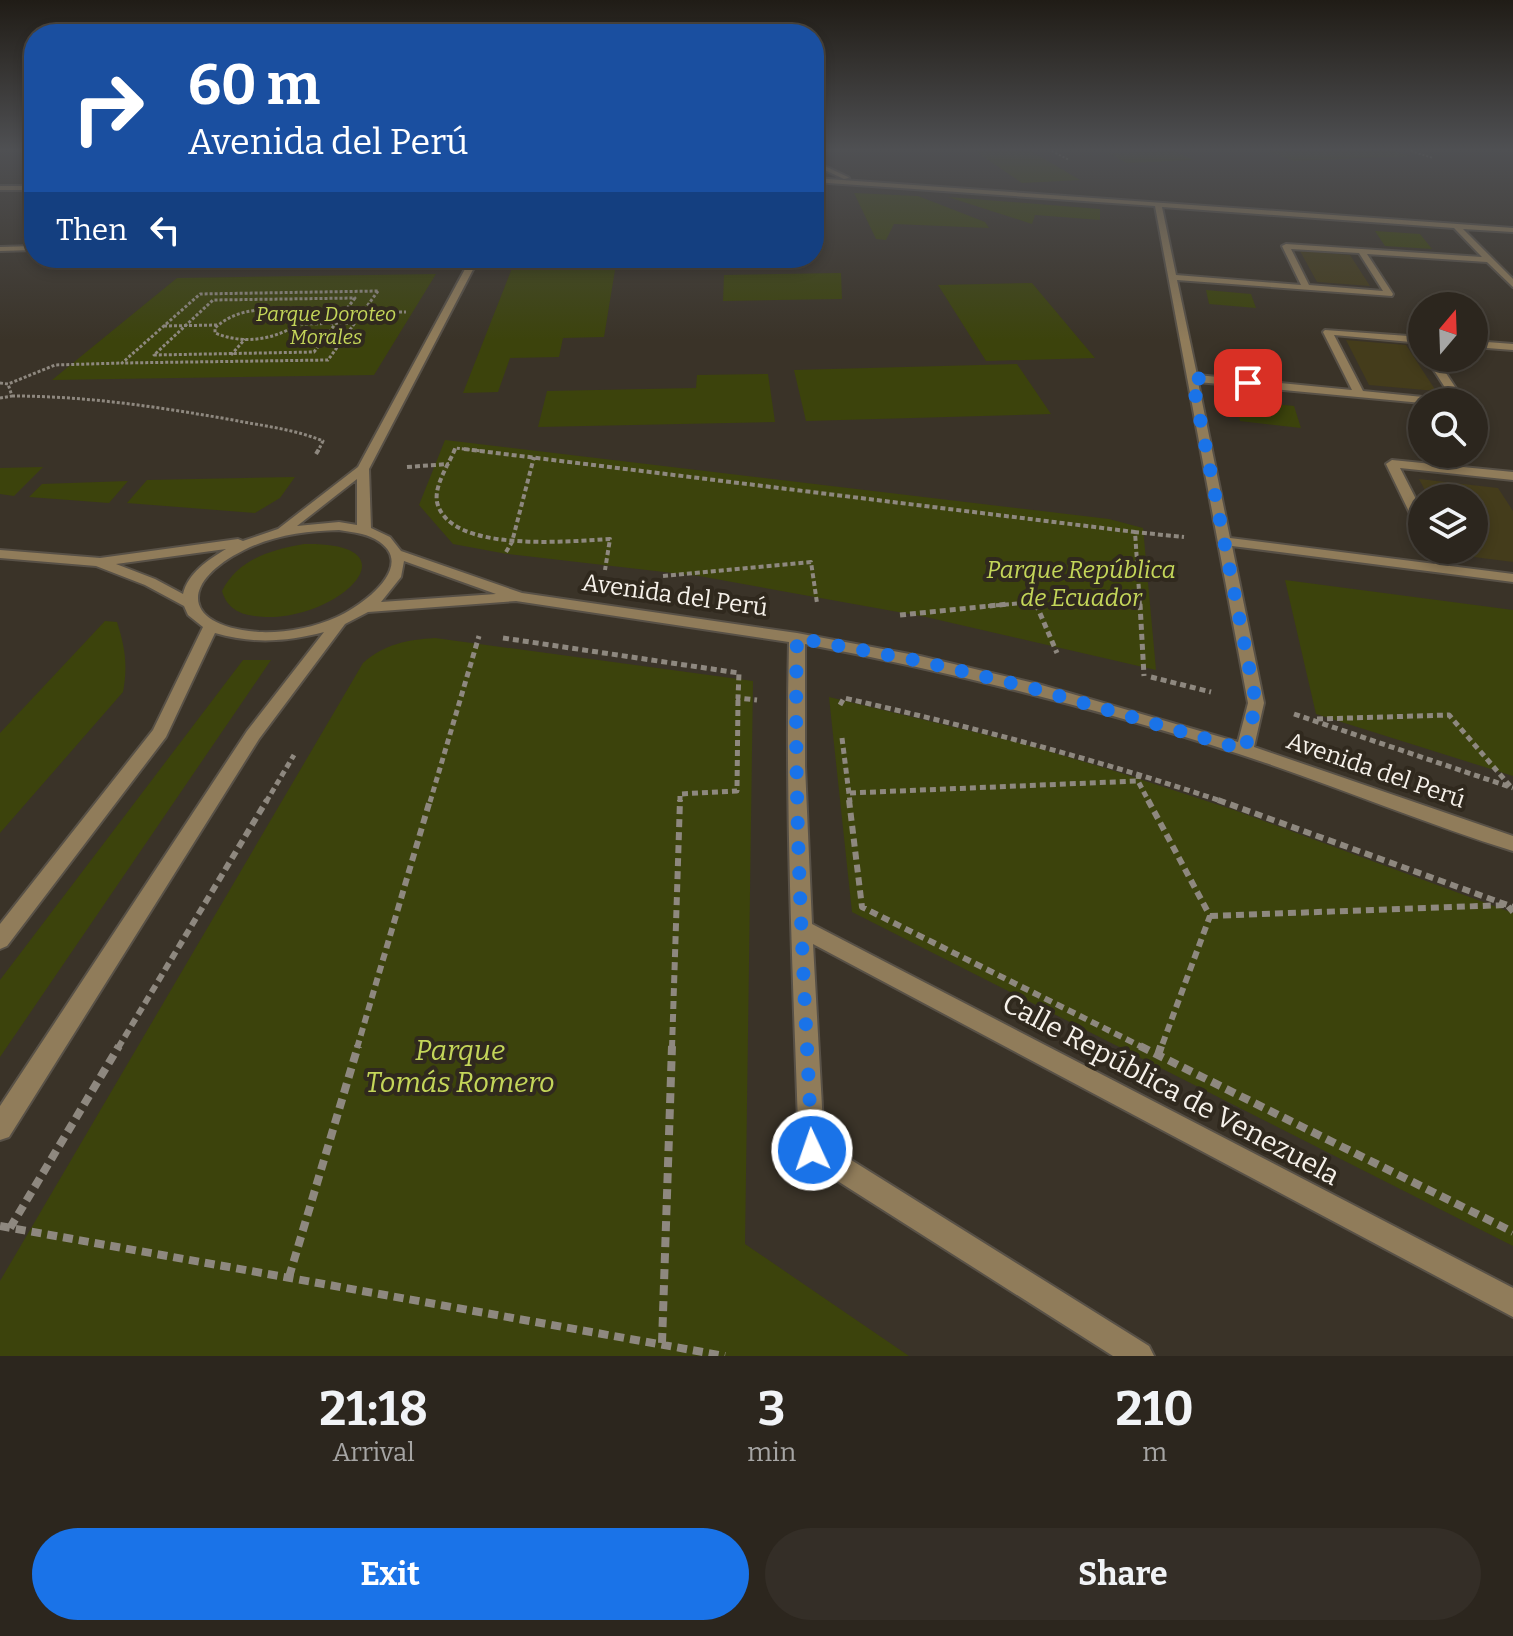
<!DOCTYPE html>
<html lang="en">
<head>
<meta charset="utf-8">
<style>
	:root { --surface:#2c261e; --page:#342e27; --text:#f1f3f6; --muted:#a6a5a4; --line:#48433c; --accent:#1a73e8 }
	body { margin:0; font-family:Bitter,serif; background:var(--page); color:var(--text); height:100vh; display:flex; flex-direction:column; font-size:30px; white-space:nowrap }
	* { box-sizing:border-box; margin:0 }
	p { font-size:26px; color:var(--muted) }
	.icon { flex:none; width:44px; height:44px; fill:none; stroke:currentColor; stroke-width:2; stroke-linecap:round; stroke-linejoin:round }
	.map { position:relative; height:1356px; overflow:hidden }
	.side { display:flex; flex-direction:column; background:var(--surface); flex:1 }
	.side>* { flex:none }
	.top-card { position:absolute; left:24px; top:24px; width:800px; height:244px; border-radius:32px; box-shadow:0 4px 12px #0003,0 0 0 2px var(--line); background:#1a4fa0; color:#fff; overflow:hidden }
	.needle { width:52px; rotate:19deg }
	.buttons { position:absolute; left:1408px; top:292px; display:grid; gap:16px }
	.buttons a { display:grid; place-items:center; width:80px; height:80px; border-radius:50%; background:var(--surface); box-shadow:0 4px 12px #0003,0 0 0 2px var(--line); font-size:40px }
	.pin { position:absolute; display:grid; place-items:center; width:68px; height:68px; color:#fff; margin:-34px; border-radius:16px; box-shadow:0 4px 12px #0006 }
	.me { position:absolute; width:88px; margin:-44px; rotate:357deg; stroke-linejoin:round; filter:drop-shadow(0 0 6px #0008) }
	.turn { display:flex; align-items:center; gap:28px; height:168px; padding:0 32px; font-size:36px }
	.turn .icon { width:104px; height:104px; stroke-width:2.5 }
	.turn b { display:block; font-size:56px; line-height:68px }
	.then { display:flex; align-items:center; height:76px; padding:0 32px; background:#0003; gap:16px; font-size:30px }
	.eta { display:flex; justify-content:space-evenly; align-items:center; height:136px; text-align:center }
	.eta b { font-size:48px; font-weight:700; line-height:56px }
	.button { display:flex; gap:16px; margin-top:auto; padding:16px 32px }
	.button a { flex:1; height:92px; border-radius:48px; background:var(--accent); color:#fff; font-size:32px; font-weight:700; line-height:92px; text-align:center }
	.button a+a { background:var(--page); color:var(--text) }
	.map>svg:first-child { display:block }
	.green { fill:#3c430c }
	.sand { fill:#443c1b }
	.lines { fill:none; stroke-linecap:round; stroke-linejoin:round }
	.minor-casing { stroke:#585147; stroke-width:4 }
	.path-far5 { stroke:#8e887f; stroke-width:2; stroke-dasharray:2 2; stroke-linecap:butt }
	.path-far4 { stroke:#8e887f; stroke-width:3; stroke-dasharray:3 2; stroke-linecap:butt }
	.path-far3 { stroke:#8e887f; stroke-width:4; stroke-dasharray:5 3; stroke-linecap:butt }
	.path-far2 { stroke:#8e887f; stroke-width:5; stroke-dasharray:6 4; stroke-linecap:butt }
	.path-far1 { stroke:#8e887f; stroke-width:6; stroke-dasharray:8 5; stroke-linecap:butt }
	.path { stroke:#8e887f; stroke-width:8; stroke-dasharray:10 6; stroke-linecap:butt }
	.minor { fill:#907c5a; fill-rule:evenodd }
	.route { stroke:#1a73e8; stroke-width:14; stroke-dasharray:0 25.2 }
	.labels { text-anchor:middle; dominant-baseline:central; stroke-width:8; stroke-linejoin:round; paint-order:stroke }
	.far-park-label { font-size:20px; font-style:italic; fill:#c4d659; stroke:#30291e }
	.park-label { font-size:24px; font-style:italic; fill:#c4d659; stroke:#30291e }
	.street-label { font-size:24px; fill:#f6f1ea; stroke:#30291e }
	.near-park-label { font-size:28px; font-style:italic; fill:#c4d659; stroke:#30291e }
	.near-street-label { font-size:28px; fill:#f6f1ea; stroke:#30291e }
</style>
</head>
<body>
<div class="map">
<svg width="1513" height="1356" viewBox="0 0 1513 1356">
	<rect width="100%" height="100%" fill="#3a3328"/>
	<path class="green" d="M 975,151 L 1031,151 L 1080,180 L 1022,183 Z
		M 1174,151 L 1194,160 L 1127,163 L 1108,153 Z
		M 1268,151 L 1394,151 L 1410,156 L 1294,161 Z
		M 854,193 L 918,196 L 985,222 L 989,228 L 894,224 L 886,240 L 876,239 Z
		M 948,197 L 1100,209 L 1100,220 L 1035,215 L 1032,224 Z
		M 1375,231 L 1420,234 L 1432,249 L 1385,246 Z
		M 516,258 L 606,258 L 572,260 L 570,270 L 615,270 L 604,337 L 563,338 L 559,357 L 510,358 L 498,392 L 463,393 Z
		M 841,273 L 842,299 L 723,301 L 724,275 Z
		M 436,274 L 374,375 L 52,380 L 177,278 Z
		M 1032,283 L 1095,358 L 986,361 L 938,285 Z
		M 1206,290 L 1251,294 L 1256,308 L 1209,304 Z
		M 1017,364 L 1051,414 L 806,421 L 794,370 Z
		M 768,374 L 775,422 L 538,427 L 547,391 L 696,388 L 697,375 Z
		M 1235,400 L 1294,406 L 1301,428 L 1240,421 Z
		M 445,440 L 1109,519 L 1143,528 L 1156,670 L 926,617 L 699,576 L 507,554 L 453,544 L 419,505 Z
		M 43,467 L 14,496 L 0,494 L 0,468 Z
		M 295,477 L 280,498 L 255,513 L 127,503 L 147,480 Z
		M 128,481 L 109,503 L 29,497 L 42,484 Z
		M 304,544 C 419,542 340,620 265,617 C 245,616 228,612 222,591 C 238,559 271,550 304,544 Z
		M 1285,580 L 1513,610 L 1513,776 L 1316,714 Z
		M 105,621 L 117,622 C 125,647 128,666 123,692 L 0,833 L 0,733 Z
		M 435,638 L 753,681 L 745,1244 L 909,1356 L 0,1356 L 0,1281 L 363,663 C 385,644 406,640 435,638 Z
		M 243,660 L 271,660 L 0,1057 L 0,980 Z
		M 829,697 L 1028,745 L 1118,772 L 1234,810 L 1513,913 L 1513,1246 L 852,912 Z"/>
	<path class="sand" d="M 1300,251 L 1350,255 L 1370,286 L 1317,282 Z
		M 1346,340 L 1406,345 L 1436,391 L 1369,385 Z
		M 1419,479 L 1498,488 L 1513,511 L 1513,562 L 1458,555 L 1456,550 L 1474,550 L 1474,498 L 1429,498 Z"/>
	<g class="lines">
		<defs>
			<path id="minor" d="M 814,161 L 848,177 L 849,178 L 844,179 L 814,165 Z
				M 814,178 L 1513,228 L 1513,232 L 1463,229 L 1513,279 L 1513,287 L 1487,262 L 1367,254 L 1393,294 L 1392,296 L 1177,280 L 1197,375 L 1352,390 L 1323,332 L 1325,330 L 1422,337 L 1422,343 L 1334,335 L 1363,391 L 1453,400 L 1426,358 L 1436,358 L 1465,402 L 1422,403 L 1198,382 L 1230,538 L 1435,564 L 1428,550 L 1442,550 L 1450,566 L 1513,574 L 1513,582 L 1232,546 L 1264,703 L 1254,747 L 1513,836 L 1513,851 C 1421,822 1331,784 1239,754 C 1096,708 952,672 805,644 L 805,766 L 812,924 L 1513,1288 L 1513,1317 L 813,944 L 824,1143 L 1149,1346 L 1154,1356 L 1113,1356 L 803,1159 L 799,1150 C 793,980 785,811 789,642 L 516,601 L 368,612 L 345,624 L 259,739 L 9,1137 L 0,1140 L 0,1106 L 247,731 L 324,632 C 286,642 252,644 215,633 L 166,737 L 7,946 L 0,949 L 0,924 L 153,730 L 203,627 L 188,615 L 184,606 L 145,585 L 96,566 L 0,558 L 0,550 L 100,558 L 238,539 L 243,541 L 278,529 L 358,467 L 471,258 L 479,258 L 369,469 L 371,528 L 390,537 L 401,551 L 522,593 L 797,633 L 920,656 L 1038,684 L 1238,742 L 1248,703 L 1155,206 L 814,182 ZM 1162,207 L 1454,228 L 1482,257 L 1286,244 L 1282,246 L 1301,285 L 1176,275 ZM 1291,249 L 1359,253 L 1383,291 L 1309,285 ZM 357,479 L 357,525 L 339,522 L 297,526 ZM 339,530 C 351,532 364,533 375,539 C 420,564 362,606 337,617 C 313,628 285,633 259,632 C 183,627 178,583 244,550 C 274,535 306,531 339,530 ZM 226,549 C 208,560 188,573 183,594 L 155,579 L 116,564 ZM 404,561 L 496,594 L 381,602 L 401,577 Z
				M 0,186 L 34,186 L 34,190 L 0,190 Z
				M 34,246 L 34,250 L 0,251 L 0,247 Z
				M 1474,341 L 1513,344 L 1513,350 L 1474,347 Z
				M 1392,460 L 1513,472 L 1513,480 L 1400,468 L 1422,511 L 1422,528 L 1415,524 L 1386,464 Z"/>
		</defs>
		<use href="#minor" class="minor-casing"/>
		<path class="path-far5" d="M 1052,151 L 1069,160
			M 1411,151 L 1433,158"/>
		<path class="path-far4" d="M 378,291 L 328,360 L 122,363 L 200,294 Z
			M 355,298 L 314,352 L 154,355 L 213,300 Z
			M 280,309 L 298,313 L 302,321 C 277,340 244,345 215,333 L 215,328 C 233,311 256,309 280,309 Z
			M 364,312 L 406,312
			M 300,324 L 354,323
			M 164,326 L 217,325
			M 231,355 L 245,339
			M 0,383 L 8,384 L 55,365 L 122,363
			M 12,396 C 87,396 159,407 233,420 C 263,426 294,429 323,441 L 318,451
			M 0,398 L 12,396 L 8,384
			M 454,451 L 455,448 L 481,451"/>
		<path class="path-far3" d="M 455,449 C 449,464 434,485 437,502 C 449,554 570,541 610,539 L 605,570
			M 464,449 L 1135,532 L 1140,606
			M 316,454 L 319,449
			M 407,467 L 449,464
			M 1134,532 L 1184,537
			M 506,552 L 512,542 L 534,457
			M 663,576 L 811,562 L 817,603
			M 988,606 L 1035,602 L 1037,606"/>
		<path class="path-far2" d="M 1036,604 L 1057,653
			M 1140,604 L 1144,676
			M 900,615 L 1009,604
			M 503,638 L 739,673 L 738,698 L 757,700
			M 1151,677 L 1211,692
			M 840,705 L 844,698 C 972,727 1099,760 1224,802
			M 1294,714 L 1513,788
			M 1317,719 L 1449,715 L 1510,786
			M 842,738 L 850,802
			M 1139,773 L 1138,781 L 1149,802
			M 850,793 L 1138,781
			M 266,802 L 294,755
			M 430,802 L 479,636
			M 680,802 L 680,794 L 737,791 L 738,698"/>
		<path class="path-far1" d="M 849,800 L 862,907 L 1144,1048
			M 1148,800 L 1210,916 L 1161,1048
			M 1218,800 L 1513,907
			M 1210,916 L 1507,905 L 1513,912
			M 118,1048 L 267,800
			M 357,1048 L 430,800
			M 672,1048 L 680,800"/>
		<path class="path" d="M 1140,1046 L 1513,1232
			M 1158,1055 L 1161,1046
			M 0,1226 L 725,1356
			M 10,1228 L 119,1046
			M 289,1277 L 358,1046
			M 662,1343 L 672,1046"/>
		<use href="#minor" class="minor"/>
	</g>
	<linearGradient id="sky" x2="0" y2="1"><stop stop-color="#201c16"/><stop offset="0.44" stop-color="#4f5053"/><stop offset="1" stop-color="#4f5053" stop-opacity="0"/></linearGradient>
	<rect width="1513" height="340" fill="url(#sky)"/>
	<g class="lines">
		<path class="route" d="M 812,1150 C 804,979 793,808 797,638 L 920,661 L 1032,688 L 1245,750 L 1256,703 L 1192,378 L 1248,383"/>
	</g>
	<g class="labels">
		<g class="far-park-label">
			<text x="326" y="314">Parque Doroteo<tspan x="326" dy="23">Morales</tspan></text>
		</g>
		<g class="park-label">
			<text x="1081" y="570">Parque República<tspan x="1081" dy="28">de Ecuador</tspan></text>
		</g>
		<g class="street-label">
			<text transform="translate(675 595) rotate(8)">Avenida del Perú</text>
			<text transform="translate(1376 770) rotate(19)">Avenida del Perú</text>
		</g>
		<g class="near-park-label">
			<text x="460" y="1050">Parque<tspan x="460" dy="32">Tomás Romero</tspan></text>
		</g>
		<g class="near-street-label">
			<text transform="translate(1171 1089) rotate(28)">Calle República de Venezuela</text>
		</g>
	</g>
</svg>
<div class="buttons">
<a><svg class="needle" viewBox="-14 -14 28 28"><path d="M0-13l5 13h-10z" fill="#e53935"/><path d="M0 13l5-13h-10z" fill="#a6a5a4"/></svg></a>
<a><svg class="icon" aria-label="search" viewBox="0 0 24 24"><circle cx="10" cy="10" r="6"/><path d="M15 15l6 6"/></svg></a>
<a><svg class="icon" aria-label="layers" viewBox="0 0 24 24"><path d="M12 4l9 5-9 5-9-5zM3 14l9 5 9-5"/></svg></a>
</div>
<div class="pin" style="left:1248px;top:383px;background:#d93025"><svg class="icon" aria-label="arrive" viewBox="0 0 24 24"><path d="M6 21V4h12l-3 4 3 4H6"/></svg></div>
<svg class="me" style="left:812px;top:1150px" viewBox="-20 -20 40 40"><circle r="17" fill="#1a73e8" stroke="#fff" stroke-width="3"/><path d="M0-11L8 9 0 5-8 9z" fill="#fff"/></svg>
<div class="top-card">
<div class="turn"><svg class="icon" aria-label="right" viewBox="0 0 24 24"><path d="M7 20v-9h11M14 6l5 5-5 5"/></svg><div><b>60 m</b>Avenida del Perú</div></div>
<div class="then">Then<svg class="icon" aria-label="left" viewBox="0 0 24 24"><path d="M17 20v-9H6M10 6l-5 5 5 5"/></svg></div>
</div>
</div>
<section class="side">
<div class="eta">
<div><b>21:18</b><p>Arrival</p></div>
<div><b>3</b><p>min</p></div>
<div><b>210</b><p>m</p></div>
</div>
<div class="button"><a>Exit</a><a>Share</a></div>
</section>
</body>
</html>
